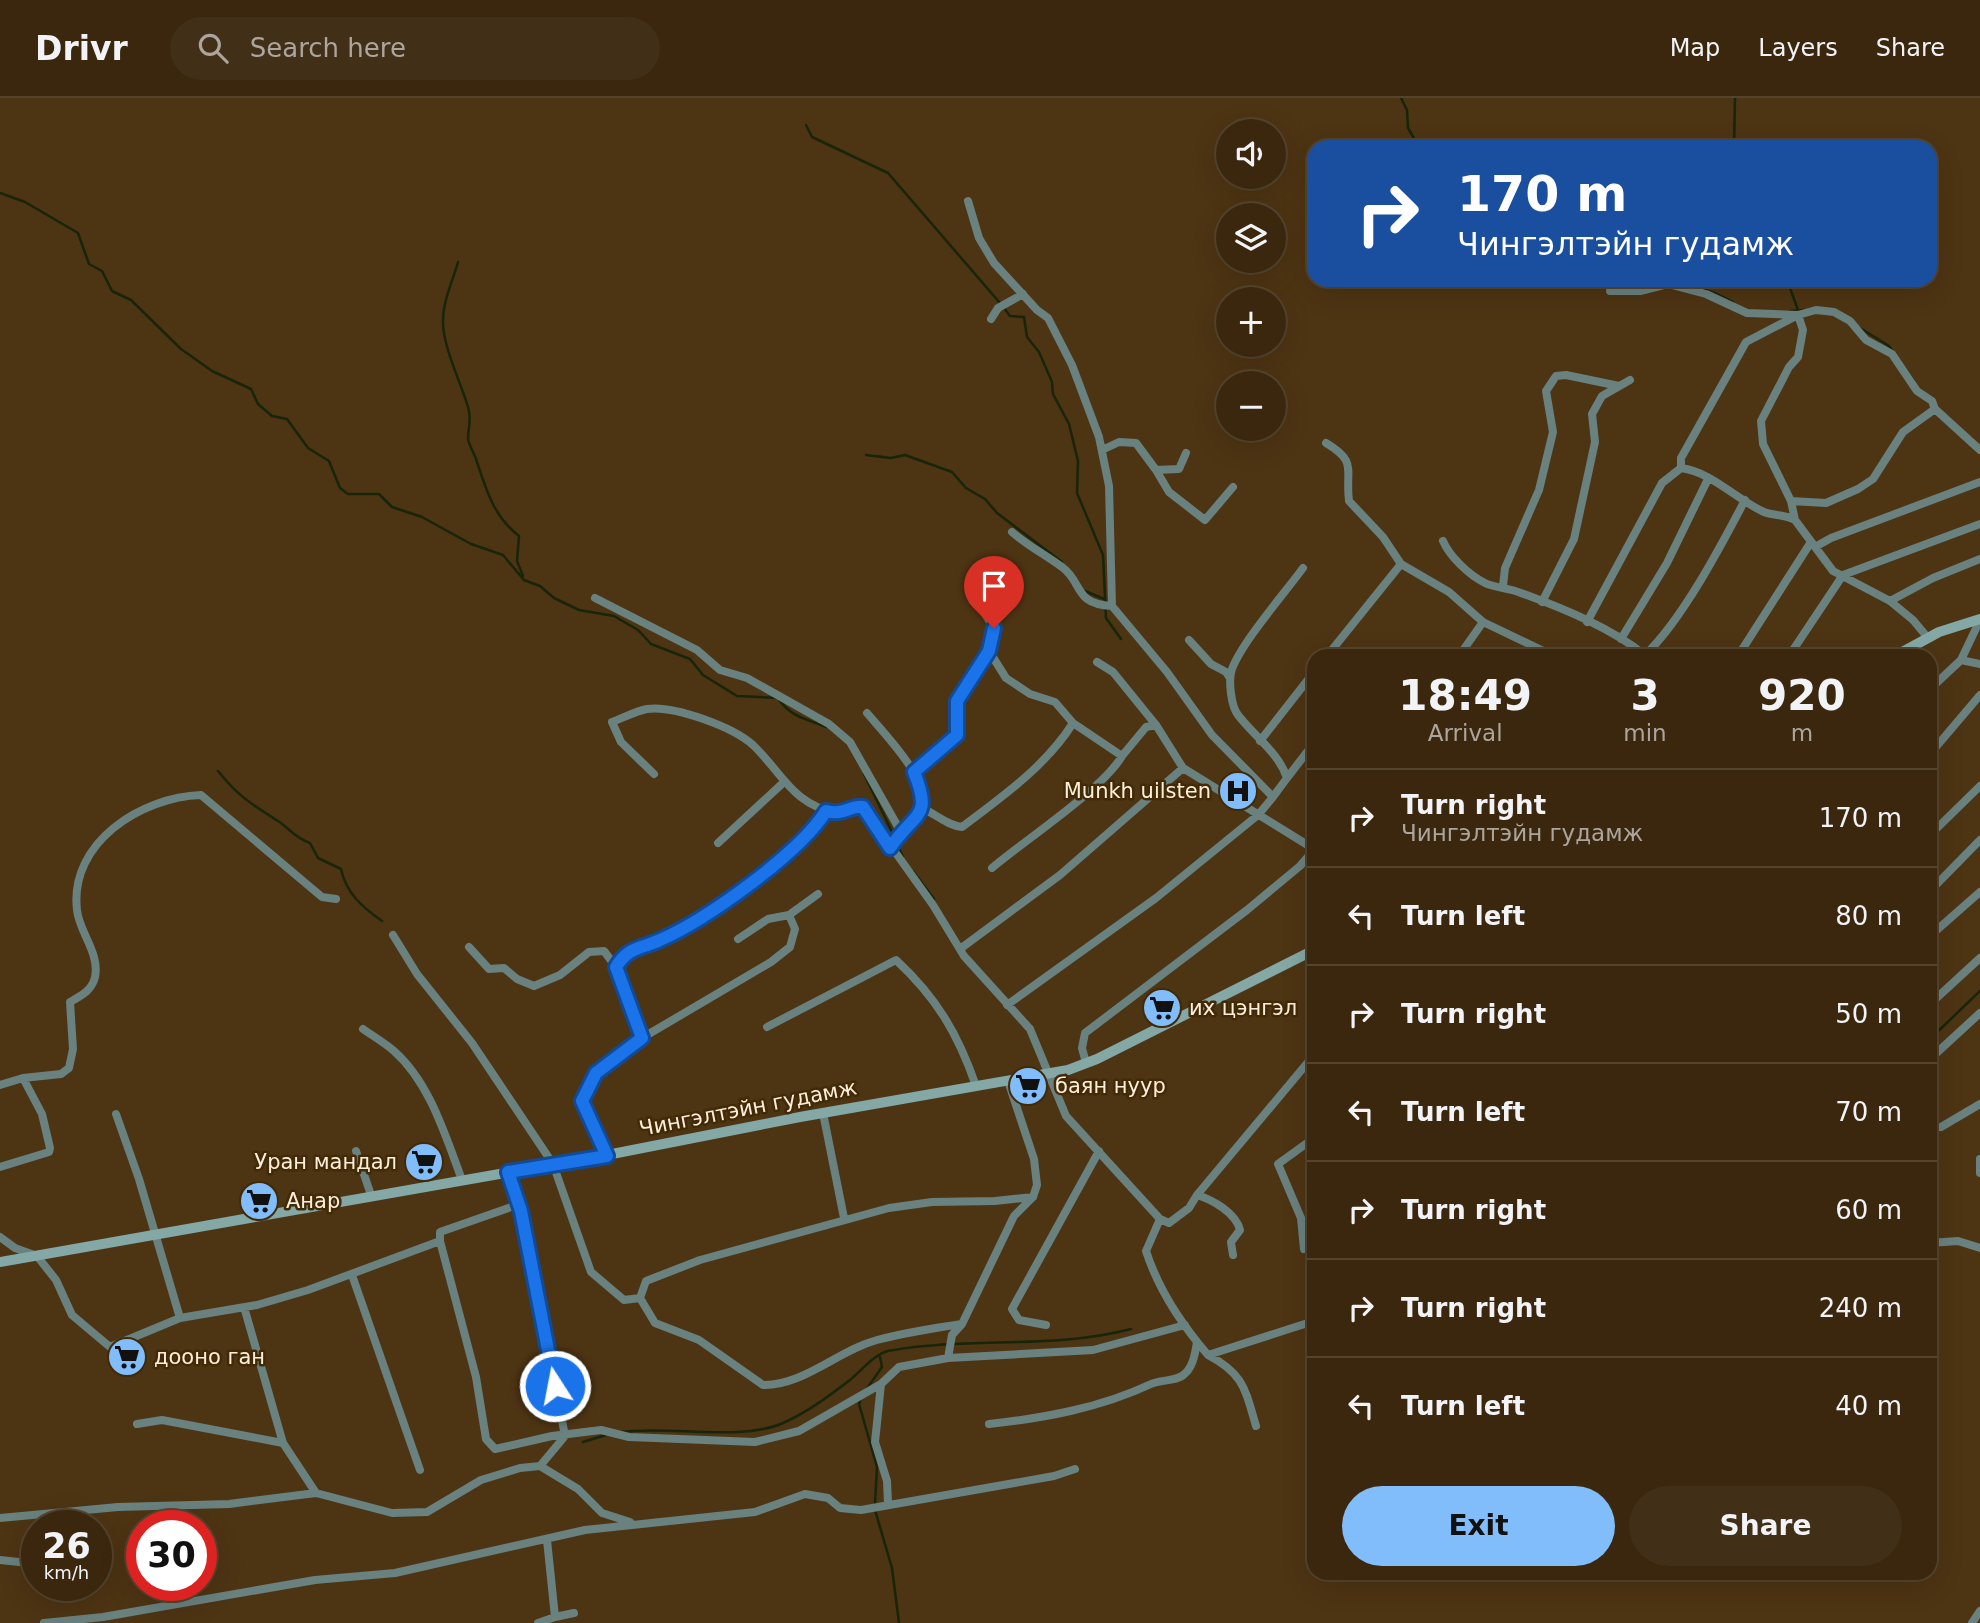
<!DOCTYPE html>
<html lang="en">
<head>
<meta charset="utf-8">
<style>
	:root { --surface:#3a270e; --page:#412f17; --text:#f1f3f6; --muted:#aba59e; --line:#54442e; --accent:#81bdfa }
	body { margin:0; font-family:"DejaVu Sans",sans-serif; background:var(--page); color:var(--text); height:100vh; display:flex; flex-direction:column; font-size:26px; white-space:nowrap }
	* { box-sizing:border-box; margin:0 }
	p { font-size:23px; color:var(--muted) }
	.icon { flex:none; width:38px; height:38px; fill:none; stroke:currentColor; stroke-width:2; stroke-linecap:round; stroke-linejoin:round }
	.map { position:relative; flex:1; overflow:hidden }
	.drawer { position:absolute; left:1307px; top:551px; width:630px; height:931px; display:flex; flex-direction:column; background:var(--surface); border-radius:21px; box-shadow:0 7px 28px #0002,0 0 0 2px var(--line) }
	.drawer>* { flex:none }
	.hud { position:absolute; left:1307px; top:42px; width:630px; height:147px; border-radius:21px; box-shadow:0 7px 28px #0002,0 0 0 2px var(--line); background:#1a4fa0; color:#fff; overflow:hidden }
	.fabs { position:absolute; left:1216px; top:21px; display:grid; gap:14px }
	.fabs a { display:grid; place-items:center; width:70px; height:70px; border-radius:50%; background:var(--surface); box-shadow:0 7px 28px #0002,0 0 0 2px var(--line); font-size:35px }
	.speed { position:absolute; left:21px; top:1412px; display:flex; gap:14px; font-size:35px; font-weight:700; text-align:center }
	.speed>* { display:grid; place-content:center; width:91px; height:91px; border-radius:50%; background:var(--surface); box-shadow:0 7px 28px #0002,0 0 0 2px var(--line); line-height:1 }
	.speed small { font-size:18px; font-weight:400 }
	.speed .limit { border:10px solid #d22; background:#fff; color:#111 }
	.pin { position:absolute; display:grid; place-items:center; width:60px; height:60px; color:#fff; margin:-72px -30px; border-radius:50% 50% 50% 0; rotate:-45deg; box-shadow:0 0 7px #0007 }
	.pin .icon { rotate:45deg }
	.me { position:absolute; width:77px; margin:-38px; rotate:349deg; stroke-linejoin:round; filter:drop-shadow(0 0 5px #0008) }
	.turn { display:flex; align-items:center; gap:24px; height:147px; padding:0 35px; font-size:32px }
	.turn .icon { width:91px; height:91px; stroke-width:2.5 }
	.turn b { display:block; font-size:49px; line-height:60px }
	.eta { display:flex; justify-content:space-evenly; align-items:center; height:119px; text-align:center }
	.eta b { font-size:42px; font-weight:600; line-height:49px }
	.cta { display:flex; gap:14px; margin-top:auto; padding:14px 35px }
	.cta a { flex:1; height:80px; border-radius:42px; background:var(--accent); color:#111; font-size:28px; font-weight:600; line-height:80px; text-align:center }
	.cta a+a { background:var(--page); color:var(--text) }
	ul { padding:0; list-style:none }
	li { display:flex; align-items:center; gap:21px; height:98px; padding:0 35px; border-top:2px solid var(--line) }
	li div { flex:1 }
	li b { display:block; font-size:26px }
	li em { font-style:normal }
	header { display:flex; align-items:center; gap:42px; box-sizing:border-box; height:98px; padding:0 35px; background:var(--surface); border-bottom:2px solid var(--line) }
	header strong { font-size:33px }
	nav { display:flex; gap:38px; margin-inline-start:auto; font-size:24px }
	.search { width:490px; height:63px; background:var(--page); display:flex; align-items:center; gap:18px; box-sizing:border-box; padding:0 24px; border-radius:38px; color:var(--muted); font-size:26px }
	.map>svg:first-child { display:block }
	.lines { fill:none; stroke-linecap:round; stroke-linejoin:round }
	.stream { stroke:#18250a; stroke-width:2.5 }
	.street { stroke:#69817f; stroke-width:8 }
	.secondary { stroke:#83a8a5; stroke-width:10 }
	.route-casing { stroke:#114b97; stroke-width:18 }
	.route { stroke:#1a73e8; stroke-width:12 }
	.labels { text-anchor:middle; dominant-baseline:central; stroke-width:5; stroke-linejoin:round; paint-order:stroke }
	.poi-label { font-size:21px; fill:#fdeddb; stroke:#422a07; text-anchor:start }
	.street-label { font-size:21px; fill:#fdeddb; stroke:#422a07 }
</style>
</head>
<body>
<header>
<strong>Drivr</strong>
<div class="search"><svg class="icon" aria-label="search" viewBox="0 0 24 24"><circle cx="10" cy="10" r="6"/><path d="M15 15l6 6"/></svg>Search here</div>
<nav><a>Map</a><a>Layers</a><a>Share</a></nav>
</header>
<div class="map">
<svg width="1980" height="1525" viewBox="0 0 1980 1525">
	<rect width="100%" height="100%" fill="#4d3413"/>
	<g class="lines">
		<path class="stream" d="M 1401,0 L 1407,12 L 1408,30 L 1419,49
			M 806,27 L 812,39 L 888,75 L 1000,205
			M 1734,49 L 1735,0
			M 0,95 L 25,104 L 78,135 L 89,166 L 102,173 L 112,193 L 131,202 L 181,251 L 212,273 L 251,291 L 258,306 L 272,318 L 287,321 L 308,350 L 329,363 L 340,390 L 348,396 L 379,396 L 392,409 L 422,419 L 471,446 L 503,457 L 524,482 L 540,488 L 554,500 L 579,512 L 614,518 L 638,532 L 651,546 L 690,561 L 703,577 L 737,598 L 778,600 C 790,619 807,621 826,629
			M 458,164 C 453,182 443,203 443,222 C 442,247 461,285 468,309 C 472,321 468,330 468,341 C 469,347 474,355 476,361 C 486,391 493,418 519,438 L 517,463 L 523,478
			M 1674,182 L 1715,195 L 1733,204
			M 1787,182 L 1798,212
			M 1004,210 L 1010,218 L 1024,219 L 1027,239 L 1039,254 L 1052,284 L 1053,296 L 1069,326 L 1078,363 L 1077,395 L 1103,457 L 1106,520 L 1121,541
			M 1790,213 L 1804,212
			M 1860,230 L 1889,248 L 1914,283
			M 866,357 L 891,360 L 905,357 L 952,374 L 966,390 L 985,401 L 997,415 L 1062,464
			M 1085,493 L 1104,501
			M 218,673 C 239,699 250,705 278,723 C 290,731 295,740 310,745 L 318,760 L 341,771 C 346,795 362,809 382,823
			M 864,676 L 895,740
			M 897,746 L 903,759
			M 913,773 L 934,801
			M 1930,941 L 1980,893
			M 866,1292 L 882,1269 L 880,1259
			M 861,1300 L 859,1306 L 877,1369 L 875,1406
			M 620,1334 C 668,1327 740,1344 783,1325 C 808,1314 829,1298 850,1282 C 861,1273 875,1256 888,1253 C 969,1238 1051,1252 1131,1231
			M 583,1344 L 606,1337
			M 875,1412 L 892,1470 L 899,1525"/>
		<path class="street" d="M 968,103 L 979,140 L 994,165 L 1037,212 L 1048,220 L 1072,267 L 1099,339 L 1109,388 L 1112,508 L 1167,574 L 1212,637 L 1273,699 L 1258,717 L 1156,800 L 1007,907
			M 1623,182 L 1665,186
			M 1610,193 L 1640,193 L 1668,186 L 1706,196 L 1747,215 L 1798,217 L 1816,212 L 1834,214 L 1850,223 L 1866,242 L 1892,256 L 1917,293 L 1932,303 L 1935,311 L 1980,352
			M 991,221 L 998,210 L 1023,196
			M 1326,345 C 1358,364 1345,371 1349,403 L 1383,439 L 1401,466 L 1449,494 L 1483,524 L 1554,558
			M 1102,352 L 1119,344 L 1136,345 L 1156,372 L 1179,371 L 1186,355
			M 1681,370 L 1681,360 L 1746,244 L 1798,217 L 1803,232 L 1798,259 L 1789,269 L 1761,323 L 1763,346 L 1791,403 L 1795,422 L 1833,473 L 1890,503 L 1913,522 L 1928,540
			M 1156,372 L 1169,394 L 1205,422 L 1233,389
			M 1791,403 L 1826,405 L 1858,391 L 1873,381 L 1903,334 L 1935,311
			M 1012,434 C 1028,448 1046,457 1062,469 C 1083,484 1073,506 1112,508
			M 1443,443 C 1450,459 1469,477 1485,485 C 1495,490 1510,490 1521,495 C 1562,510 1612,530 1646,558
			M 1815,449 L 1831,440 L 1980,384
			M 1503,488 L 1505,470 L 1539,392 L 1553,334 L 1546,293 L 1556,278 L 1566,277 L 1619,288
			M 595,500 L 697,552 L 720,572 L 747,580 L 829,626 L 850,644 L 901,734 L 890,750
			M 1890,503 L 1933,480 L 1980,461
			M 1542,504 L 1574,441 L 1595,344 L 1592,316 L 1602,298 L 1630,282
			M 1587,524 L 1662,385 L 1681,370 C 1712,374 1737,402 1764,414 C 1774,418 1784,416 1795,422
			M 1621,541 L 1667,465 L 1708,381
			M 1189,542 L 1211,566 L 1226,574 L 1230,580
			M 989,553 L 1006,580 L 1030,596 L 1055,604 L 1073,625 L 1122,658 L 1146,629 L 1156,627 L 1183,670 L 1314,751
			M 1645,557 C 1682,522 1721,448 1745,402
			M 1327,558 L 1401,466
			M 1459,558 L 1483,524
			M 1738,558 L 1811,444
			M 1789,558 L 1843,477 L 1980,426
			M 1961,562 L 1980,566
			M 1097,564 L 1113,574 L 1156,627
			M 1930,591 L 1961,562 L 1980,522
			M 867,615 C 883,634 930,682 923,709 C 921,717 908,727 901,734
			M 1260,643 L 1314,574
			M 1930,656 L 1980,597
			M 914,674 L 957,637 L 957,603 L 989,553 L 994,530 L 978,505
			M 654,676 L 621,644 L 612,624 C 623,620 636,613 647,611 C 674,607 733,629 753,647 C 784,677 791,705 838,716 L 857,708 L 863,709 L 933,807 L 964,858 L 1030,931 L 1066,1018 L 1160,1121 L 1146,1153 C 1158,1190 1182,1227 1208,1257 L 1314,1223
			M 1287,680 L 1314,645
			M 1273,699 L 1287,680 C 1279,655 1254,638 1238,617 C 1231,608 1228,582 1232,571 C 1242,544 1284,496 1303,470
			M 923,711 C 938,717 946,727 962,729 C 1002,699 1046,668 1073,625
			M 1930,737 L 1980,688
			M 718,745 L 784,684
			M 992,770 C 1025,742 1103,691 1122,658
			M 1930,793 L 1980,742
			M 393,837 L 417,876 L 472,945 L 553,1066 L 591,1174 L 624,1202 L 640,1200
			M 1930,838 L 1980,794
			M 738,841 L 768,821 L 789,817 L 818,796
			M 469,849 L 489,871 L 504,870 L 517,881 L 534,888 L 560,877 L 589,854 L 604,853 L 616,869 L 642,940
			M 960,851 L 1060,777 L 1183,670
			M 616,869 C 628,850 642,850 660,842 C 706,822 801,755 826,713
			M 1930,906 L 1980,860
			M 767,929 L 896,862 C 937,900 958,936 976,988
			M 363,931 C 373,938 385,945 394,953 C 430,985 445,1037 462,1082
			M 1930,961 L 1980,915
			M 1086,965 L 1082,950 L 1085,935 L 1247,812 L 1300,768 L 1314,752
			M 23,980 L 61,976 L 69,970 L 73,951 L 70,904 C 80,898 92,893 95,879 C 100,855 79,834 77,812 C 69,744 142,699 201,697 L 322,799 L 336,801
			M 1008,983 L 1034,1061 L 1037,1087 L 1033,1099 L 1014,1118 L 962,1226 C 934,1230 904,1235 877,1242 C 839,1252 803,1288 763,1287 L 699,1242 L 655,1225 L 640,1200 L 646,1183 L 700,1162 L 889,1110 L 932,1104 L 995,1103 L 1033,1099
			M 0,987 L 23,980 L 42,1016 L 50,1050 L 49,1054 L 0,1069
			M 823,1015 L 844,1120
			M 116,1016 L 139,1081 L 180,1220
			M 1941,1029 L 1980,1006
			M 356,1053 L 371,1097
			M 607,1057 L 582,1003 L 596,975 L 642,940 L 771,864 L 790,849 L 795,831 L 789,817
			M 1980,1061 L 1980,1075
			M 508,1074 L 521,1113 L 565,1338 L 540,1368
			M 1197,1097 L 1314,957
			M 1160,1121 L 1169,1125 L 1189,1110 L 1197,1097 C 1213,1102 1236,1115 1240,1132 L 1231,1144 L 1233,1157
			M 0,1139 L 15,1150 L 37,1158 L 56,1182 L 72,1217 L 110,1249 L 180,1220 L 257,1207 L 308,1192 L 440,1143 L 440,1134 L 514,1108 L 516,1097
			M 440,1143 L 476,1279 L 486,1341 L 495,1351 L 552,1338 L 601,1332 L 629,1339 L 755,1344 L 799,1333 L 881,1286
			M 1930,1145 L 1958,1143 L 1980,1150
			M 1304,1151 L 1301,1120 L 1278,1066 L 1314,1040
			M 352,1177 L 420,1372
			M 244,1209 L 283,1345 L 316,1395
			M 1046,1227 L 1019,1222 L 1012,1211 L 1099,1053
			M 1208,1257 C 1244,1276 1245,1291 1256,1328
			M 948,1260 L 1093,1252 L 1185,1227
			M 137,1326 L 162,1322 L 283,1345
			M 989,1326 C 1044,1320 1100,1310 1151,1286 C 1160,1282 1174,1283 1182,1278 C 1193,1271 1195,1256 1197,1244
			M 888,1406 L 887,1383 L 875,1344 L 881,1286 L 899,1269 L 948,1260 L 952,1237 L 962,1226
			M 0,1420 L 118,1409 L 229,1406 L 316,1395 L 392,1415 L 427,1414 L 481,1382 L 520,1370 L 540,1368 L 578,1391 L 602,1415 L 630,1424
			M 0,1462 L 37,1466
			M 555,1519 L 574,1515
			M 44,1525 L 103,1519 L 315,1482 L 395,1475 L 585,1432 L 755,1414 L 805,1396 L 828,1400 L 840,1410 L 861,1412 L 1054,1378 L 1075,1371
			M 538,1525 L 555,1519 L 547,1442
			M 1972,1525 L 1980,1513"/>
		<path class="secondary" d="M 1895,558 L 1939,534 L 1980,521
			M 0,1164 L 607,1057 L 800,1019 L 1068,972 L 1097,961 L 1314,852"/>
	</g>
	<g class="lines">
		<defs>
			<path id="route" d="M 555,1288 L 521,1113 L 508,1074 L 607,1058 L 582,1003 L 596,975 L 642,940 L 616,869 C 629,848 641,851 660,842 C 706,822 800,755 826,713 C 844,718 850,707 863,709 L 890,750 C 915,713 933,721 914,674 L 957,637 L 957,603 L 989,553 L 994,530"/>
		</defs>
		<use href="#route" class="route-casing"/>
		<use href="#route" class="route"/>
	</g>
	<defs>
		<symbol id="hospital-disc" viewBox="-11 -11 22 22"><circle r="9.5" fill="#81bdfa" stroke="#422a07"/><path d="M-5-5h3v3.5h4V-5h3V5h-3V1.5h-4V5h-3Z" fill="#111"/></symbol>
		<symbol id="supermarket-disc" viewBox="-11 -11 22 22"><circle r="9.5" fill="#81bdfa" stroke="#422a07"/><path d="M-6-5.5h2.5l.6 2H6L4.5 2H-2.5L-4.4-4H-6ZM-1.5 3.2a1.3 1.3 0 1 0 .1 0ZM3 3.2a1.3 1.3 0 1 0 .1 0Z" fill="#111"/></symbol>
	</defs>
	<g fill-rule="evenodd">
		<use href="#hospital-disc" x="1216" y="671" width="44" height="44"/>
		<use href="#supermarket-disc" x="1140" y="888" width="44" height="44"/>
		<use href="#supermarket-disc" x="1006" y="966" width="44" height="44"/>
		<use href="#supermarket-disc" x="402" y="1042" width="44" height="44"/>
		<use href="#supermarket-disc" x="237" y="1081" width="44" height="44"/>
		<use href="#supermarket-disc" x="105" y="1237" width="44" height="44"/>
	</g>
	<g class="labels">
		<g class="poi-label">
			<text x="1211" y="693" text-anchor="end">Munkh uilsten</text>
			<text x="1189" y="910">их цэнгэл</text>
			<text x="1055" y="988">баян нуур</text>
			<text x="397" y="1064" text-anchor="end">Уран мандал</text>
			<text x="286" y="1103">Анар</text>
			<text x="154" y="1259">дооно ган</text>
		</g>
		<g class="street-label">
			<text transform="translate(748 1010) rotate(-11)">Чингэлтэйн гудамж</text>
		</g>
	</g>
</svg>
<div class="fabs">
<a><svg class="icon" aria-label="sound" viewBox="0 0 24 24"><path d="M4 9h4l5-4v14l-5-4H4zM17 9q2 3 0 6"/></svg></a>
<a><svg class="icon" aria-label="layers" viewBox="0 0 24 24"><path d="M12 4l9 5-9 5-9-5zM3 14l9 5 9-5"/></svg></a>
<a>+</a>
<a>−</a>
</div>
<div class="speed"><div>26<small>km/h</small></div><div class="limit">30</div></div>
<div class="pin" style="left:994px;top:530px;background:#d93025"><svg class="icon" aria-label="arrive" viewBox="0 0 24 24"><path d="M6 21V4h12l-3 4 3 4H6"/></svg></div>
<svg class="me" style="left:555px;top:1288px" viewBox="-20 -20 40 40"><circle r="17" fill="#1a73e8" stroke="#fff" stroke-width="3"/><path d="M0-11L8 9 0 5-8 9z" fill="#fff"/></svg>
<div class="hud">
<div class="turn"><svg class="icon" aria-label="right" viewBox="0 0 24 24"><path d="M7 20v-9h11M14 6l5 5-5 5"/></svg><div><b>170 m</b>Чингэлтэйн гудамж</div></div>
</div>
<section class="drawer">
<div class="eta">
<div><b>18:49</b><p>Arrival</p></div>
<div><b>3</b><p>min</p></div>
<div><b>920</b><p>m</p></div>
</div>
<ul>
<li><svg class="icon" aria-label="right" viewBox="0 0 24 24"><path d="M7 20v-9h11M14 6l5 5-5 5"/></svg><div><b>Turn right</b><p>Чингэлтэйн гудамж</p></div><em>170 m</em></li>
<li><svg class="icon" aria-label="left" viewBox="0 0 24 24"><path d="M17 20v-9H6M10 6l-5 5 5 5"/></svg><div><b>Turn left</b></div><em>80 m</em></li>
<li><svg class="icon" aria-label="right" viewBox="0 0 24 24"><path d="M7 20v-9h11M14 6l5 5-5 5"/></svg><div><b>Turn right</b></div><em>50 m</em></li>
<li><svg class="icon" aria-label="left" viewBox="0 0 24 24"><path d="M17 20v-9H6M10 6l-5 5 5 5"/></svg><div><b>Turn left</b></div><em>70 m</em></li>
<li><svg class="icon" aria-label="right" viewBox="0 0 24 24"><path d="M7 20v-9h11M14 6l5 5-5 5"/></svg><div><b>Turn right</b></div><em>60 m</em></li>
<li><svg class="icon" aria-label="right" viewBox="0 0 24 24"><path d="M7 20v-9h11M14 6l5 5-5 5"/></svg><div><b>Turn right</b></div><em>240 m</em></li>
<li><svg class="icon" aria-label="left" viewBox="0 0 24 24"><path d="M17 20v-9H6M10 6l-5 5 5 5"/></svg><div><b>Turn left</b></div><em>40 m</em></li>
</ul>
<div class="cta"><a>Exit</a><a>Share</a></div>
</section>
</div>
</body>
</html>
